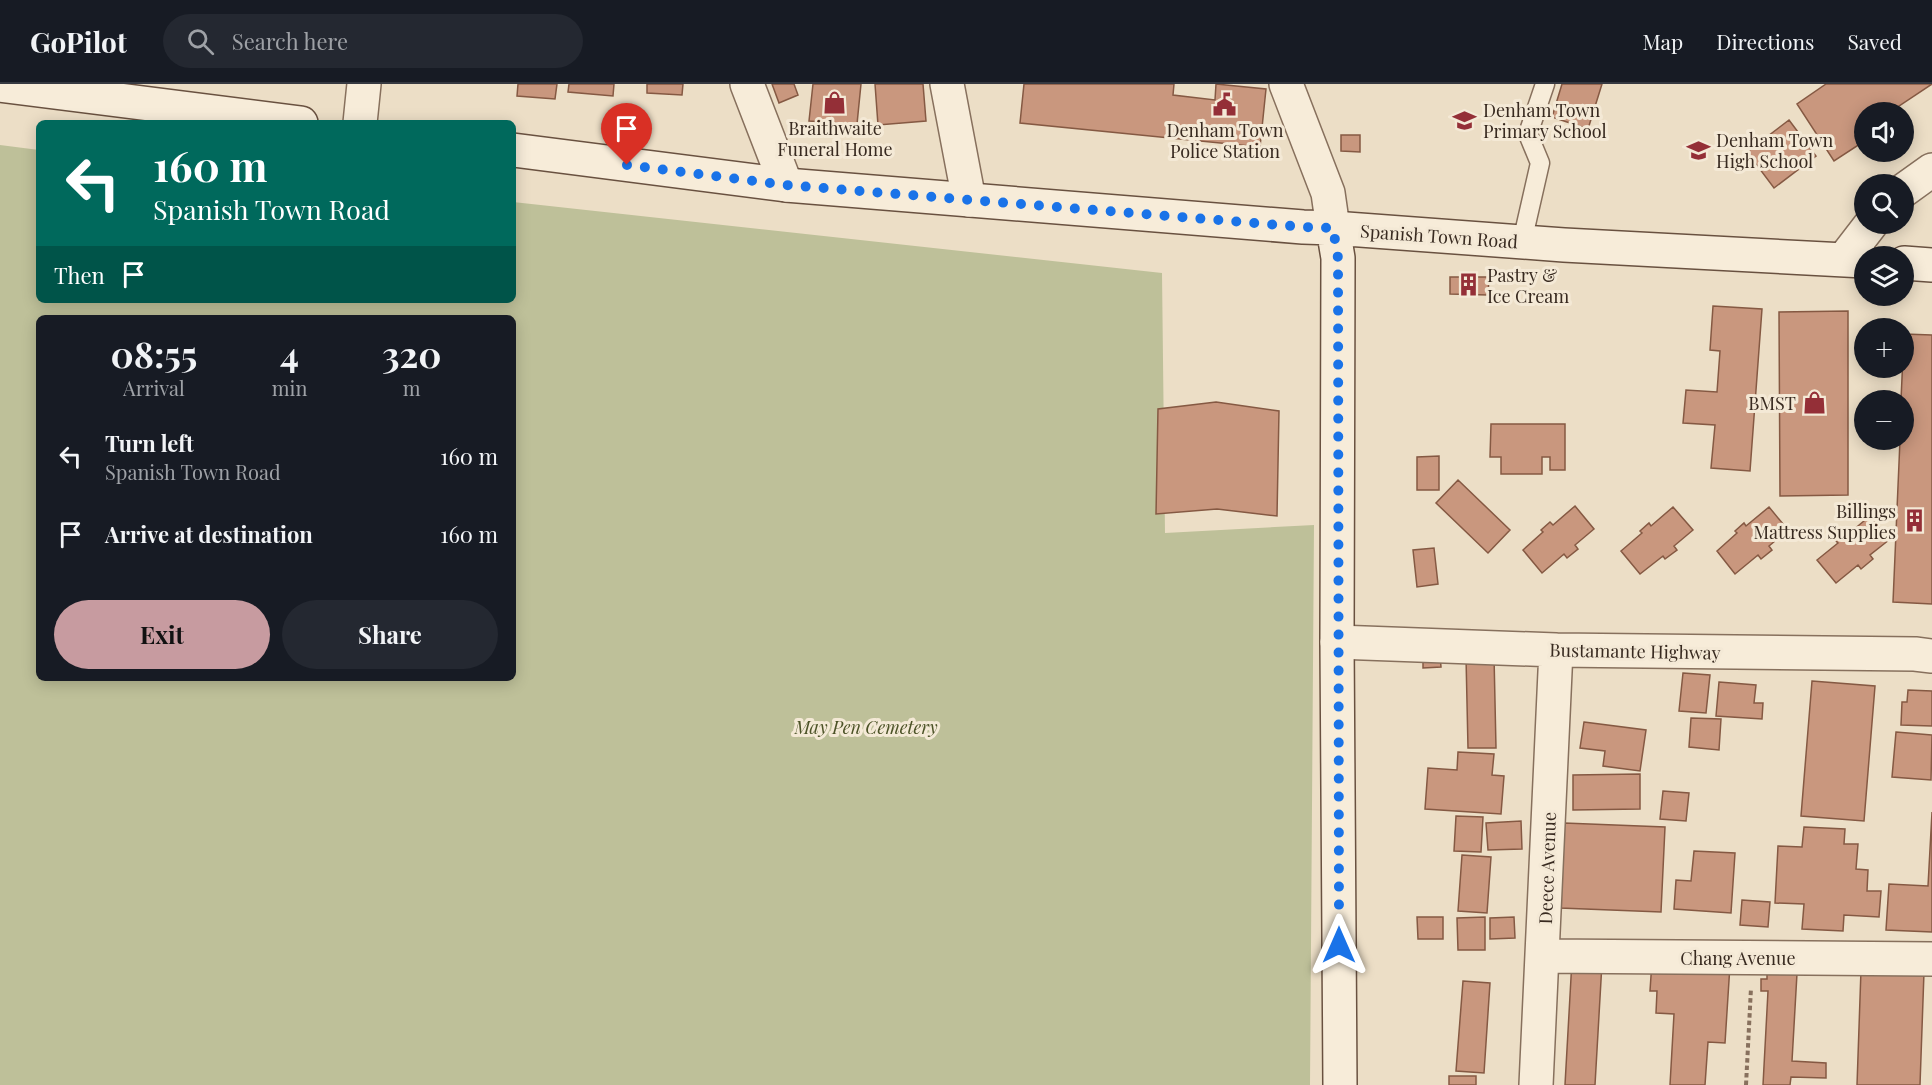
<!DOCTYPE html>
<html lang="en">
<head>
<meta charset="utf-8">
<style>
	:root { --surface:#171b24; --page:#242831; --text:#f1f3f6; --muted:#9ea1a6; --line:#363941; --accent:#c79ba0 }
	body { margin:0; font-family:"Playfair Display",serif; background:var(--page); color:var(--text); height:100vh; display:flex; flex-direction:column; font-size:22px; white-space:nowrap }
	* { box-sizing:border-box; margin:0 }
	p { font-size:20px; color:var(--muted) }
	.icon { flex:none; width:33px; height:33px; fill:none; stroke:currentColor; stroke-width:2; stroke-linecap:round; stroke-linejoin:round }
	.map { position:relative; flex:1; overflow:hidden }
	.sheet { position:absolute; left:36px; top:231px; width:480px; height:366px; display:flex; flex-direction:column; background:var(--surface); border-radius:9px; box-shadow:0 3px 15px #0003 }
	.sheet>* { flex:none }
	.guide { position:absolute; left:36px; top:36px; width:480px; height:183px; border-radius:9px; box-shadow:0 3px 15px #0003; background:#00695c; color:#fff; overflow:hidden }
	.buttons { position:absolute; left:1854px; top:18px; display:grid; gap:12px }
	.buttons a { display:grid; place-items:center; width:60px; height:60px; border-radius:50%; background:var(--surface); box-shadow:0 3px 15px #0003; font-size:30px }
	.pin { position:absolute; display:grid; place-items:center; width:51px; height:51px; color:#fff; margin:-62px -26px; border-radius:50% 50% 50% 0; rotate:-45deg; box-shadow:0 0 6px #0007 }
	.pin .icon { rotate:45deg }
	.me { position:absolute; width:66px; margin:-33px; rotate:0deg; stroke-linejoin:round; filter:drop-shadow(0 0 4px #0008) }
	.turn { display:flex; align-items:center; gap:21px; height:126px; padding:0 18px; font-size:27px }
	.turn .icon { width:78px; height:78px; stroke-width:2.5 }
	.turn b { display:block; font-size:42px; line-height:51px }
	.then { display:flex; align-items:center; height:57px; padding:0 18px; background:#0003; gap:12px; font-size:22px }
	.eta { display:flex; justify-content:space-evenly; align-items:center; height:102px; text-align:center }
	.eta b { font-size:36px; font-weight:700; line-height:42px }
	.action { display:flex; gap:12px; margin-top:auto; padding:12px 18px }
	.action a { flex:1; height:69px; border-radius:36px; background:var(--accent); color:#111; font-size:24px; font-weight:700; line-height:69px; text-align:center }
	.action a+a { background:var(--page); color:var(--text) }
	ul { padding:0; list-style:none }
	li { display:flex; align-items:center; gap:18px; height:78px; padding:0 18px }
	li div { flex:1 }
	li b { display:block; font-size:22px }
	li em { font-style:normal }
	header { display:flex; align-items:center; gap:36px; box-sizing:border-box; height:84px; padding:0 30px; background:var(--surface); border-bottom:2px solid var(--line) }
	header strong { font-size:28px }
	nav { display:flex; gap:33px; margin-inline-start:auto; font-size:21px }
	.search { width:420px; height:54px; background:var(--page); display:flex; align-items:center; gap:15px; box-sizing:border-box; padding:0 21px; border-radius:33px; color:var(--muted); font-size:22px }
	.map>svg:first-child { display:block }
	.cemetery { fill:#bec099; fill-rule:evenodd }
	.building { fill:#c9977e; stroke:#855943; stroke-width:1.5 }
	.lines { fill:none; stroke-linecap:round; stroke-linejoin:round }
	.lane-casing { stroke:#87705d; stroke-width:21 }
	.street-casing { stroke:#87705d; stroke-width:36 }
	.secondary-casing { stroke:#695140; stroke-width:36 }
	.path { stroke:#87705d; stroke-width:4; stroke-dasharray:4.5 3; stroke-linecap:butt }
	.lane { stroke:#f7ecd9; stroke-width:18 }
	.street { stroke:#f7ecd9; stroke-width:33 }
	.secondary { stroke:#f7ecd9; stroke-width:33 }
	.route { stroke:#1a73e8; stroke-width:10; stroke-dasharray:0 18 }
	.labels { text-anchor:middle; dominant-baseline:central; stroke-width:6; stroke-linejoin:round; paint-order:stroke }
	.poi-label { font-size:18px; fill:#382a20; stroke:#f4e9d6; text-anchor:start }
	.street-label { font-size:18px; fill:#382a20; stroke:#f4e9d6 }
	.park-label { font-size:18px; font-style:italic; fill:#4c5327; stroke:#f4e9d6 }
</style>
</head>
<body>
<header>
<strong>GoPilot</strong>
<div class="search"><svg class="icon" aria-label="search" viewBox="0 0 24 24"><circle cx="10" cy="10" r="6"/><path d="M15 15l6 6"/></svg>Search here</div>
<nav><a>Map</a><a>Directions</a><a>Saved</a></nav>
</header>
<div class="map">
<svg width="1932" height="1001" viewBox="0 0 1932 1001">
	<rect width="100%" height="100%" fill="#ecdec6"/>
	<path class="cemetery" d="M 0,61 L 39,66 L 39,216 L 513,216 L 513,118 L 1162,189 L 1165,449 L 1314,441 L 1310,1001 L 0,1001 ZM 39,234 L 513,234 L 513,594 L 39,594 Z"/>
	<path class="building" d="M 518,0 L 557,0 L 555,15 L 517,12 Z
		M 569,0 L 614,0 L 613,12 L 568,8 Z
		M 647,0 L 683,0 L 682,11 L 647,9 Z
		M 772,0 L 794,0 L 798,11 L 779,19 Z
		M 813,0 L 861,0 L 857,40 L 809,37 Z
		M 875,0 L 923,0 L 926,37 L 878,41 Z
		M 1024,0 L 1174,0 L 1173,11 L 1215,16 L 1216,0 L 1266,5 L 1260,63 L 1020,39 Z
		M 1562,0 L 1602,0 L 1588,45 L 1552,33 Z
		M 1826,0 L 1932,0 L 1890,28 L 1864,28 L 1864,45 L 1855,52 L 1860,60 L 1834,77 L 1797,20 Z
		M 1789,36 L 1816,72 L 1774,104 L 1747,68 Z
		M 1341,51 L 1360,51 L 1360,68 L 1341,67 Z
		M 1450,193 L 1489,193 L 1488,211 L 1450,210 Z
		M 1713,222 L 1762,225 L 1750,387 L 1711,384 L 1715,341 L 1683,339 L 1686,306 L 1717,308 L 1720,267 L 1710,266 Z
		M 1848,227 L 1848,411 L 1780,412 L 1779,228 Z
		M 1904,250 L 1932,251 L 1932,520 L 1893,518 L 1900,356 L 1904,356 L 1904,316 L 1901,316 Z
		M 1216,318 L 1279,327 L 1277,432 L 1217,425 L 1156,430 L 1158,325 Z
		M 1491,340 L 1565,340 L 1565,386 L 1550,386 L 1550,373 L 1542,373 L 1542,390 L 1501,390 L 1501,373 L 1490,373 Z
		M 1439,372 L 1439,406 L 1417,406 L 1417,373 Z
		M 1458,396 L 1510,446 L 1488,469 L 1436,419 Z
		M 1575,422 L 1594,445 L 1575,461 L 1578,465 L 1567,474 L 1564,470 L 1542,489 L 1523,466 L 1543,448 L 1541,446 L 1550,438 L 1553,441 Z
		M 1673,423 L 1693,446 L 1674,462 L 1677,466 L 1665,475 L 1663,472 L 1640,490 L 1621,467 L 1642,449 L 1640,447 L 1649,439 L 1651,442 Z
		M 1769,423 L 1788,446 L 1769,462 L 1772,466 L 1761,475 L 1758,471 L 1735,490 L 1717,467 L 1737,449 L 1735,447 L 1744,439 L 1746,442 Z
		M 1870,432 L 1889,456 L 1870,471 L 1873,475 L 1861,485 L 1858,481 L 1836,499 L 1817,476 L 1838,459 L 1835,456 L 1845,448 L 1847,451 Z
		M 1434,464 L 1438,500 L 1417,503 L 1413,466 Z
		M 1440,571 L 1441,583 L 1423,584 L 1423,572 Z
		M 1494,572 L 1496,664 L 1468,664 L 1466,573 Z
		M 1683,589 L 1710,591 L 1706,629 L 1679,627 Z
		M 1812,597 L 1875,602 L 1864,737 L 1801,732 Z
		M 1719,598 L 1756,601 L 1754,619 L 1763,619 L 1762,635 L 1716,632 Z
		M 1908,606 L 1932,607 L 1932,642 L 1901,641 L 1902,618 L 1907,618 Z
		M 1691,634 L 1721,635 L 1719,666 L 1689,663 Z
		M 1584,638 L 1646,646 L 1640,687 L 1603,682 L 1605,667 L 1580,664 Z
		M 1896,648 L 1932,651 L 1931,696 L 1892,693 Z
		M 1458,668 L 1494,670 L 1492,691 L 1504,692 L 1501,730 L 1425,725 L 1428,684 L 1457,686 Z
		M 1640,690 L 1640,725 L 1573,726 L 1573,691 Z
		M 1663,707 L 1689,709 L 1686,737 L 1660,735 Z
		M 1932,728 L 1932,848 L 1886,846 L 1889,800 L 1928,802 Z
		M 1456,732 L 1483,733 L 1481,768 L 1454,767 Z
		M 1521,737 L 1522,765 L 1488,766 L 1486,739 Z
		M 1564,739 L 1665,743 L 1661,828 L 1560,824 Z
		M 1804,743 L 1845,745 L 1844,760 L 1858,760 L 1856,785 L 1868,786 L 1867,807 L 1881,807 L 1879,833 L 1844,831 L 1843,847 L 1802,845 L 1804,820 L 1775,819 L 1778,762 L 1802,763 Z
		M 1694,767 L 1735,769 L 1731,829 L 1674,825 L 1676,796 L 1691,797 Z
		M 1462,771 L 1491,773 L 1487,829 L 1458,827 Z
		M 1742,816 L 1770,818 L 1768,843 L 1740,841 Z
		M 1417,833 L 1443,833 L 1443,855 L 1418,855 Z
		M 1485,833 L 1485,866 L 1458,866 L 1457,834 Z
		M 1514,833 L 1515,854 L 1490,855 L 1490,834 Z
		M 1798,872 L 1792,977 L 1826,979 L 1826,994 L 1791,993 L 1790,1001 L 1763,1001 L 1768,907 L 1761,907 L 1761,895 L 1767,895 L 1767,876 Z
		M 1572,876 L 1602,879 L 1595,1001 L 1565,1001 Z
		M 1652,877 L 1730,881 L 1725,959 L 1708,958 L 1705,1001 L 1670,1001 L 1674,930 L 1656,929 L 1657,907 L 1650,907 Z
		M 1861,886 L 1924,888 L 1920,1001 L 1857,1001 Z
		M 1463,897 L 1490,899 L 1484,989 L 1456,987 Z
		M 1449,992 L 1476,992 L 1476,1001 L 1449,1001 Z"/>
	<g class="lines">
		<defs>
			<path id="lane" d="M 1522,158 L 1540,79 L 1528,50 L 1545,0"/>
			<path id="street" d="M 747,0 L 786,101
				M 947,0 L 969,116
				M 1286,0 L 1328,109 L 1333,144
				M 360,39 L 364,0
				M 1904,106 L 1932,86
				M 1844,175 L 1871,140
				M 1337,558 L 1556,566 L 1915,570 L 1932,572
				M 1543,872 L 1932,875
				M 1536,1001 L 1556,566"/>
			<path id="secondary" d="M 0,1 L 301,39
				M 513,66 L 786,101 L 1303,143 L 1333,144 L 1564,161 L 1864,177
				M 1333,144 L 1338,174 L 1337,558 L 1340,1001
				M 1904,179 L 1932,181"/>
		</defs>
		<use href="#lane" class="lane-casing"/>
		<use href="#street" class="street-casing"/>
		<use href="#secondary" class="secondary-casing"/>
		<path class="path" d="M 1746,1001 L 1751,904"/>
		<use href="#lane" class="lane"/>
		<use href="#street" class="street"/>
		<use href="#secondary" class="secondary"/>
	</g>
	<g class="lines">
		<path class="route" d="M 627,81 L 786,101 L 1304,143 L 1333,144 L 1338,174 L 1339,861"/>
	</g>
	<defs>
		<symbol id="shop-bare" viewBox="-9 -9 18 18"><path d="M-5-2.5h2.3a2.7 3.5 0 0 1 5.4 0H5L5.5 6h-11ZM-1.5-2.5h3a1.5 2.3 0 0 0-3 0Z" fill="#942f37" stroke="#f4e9d6" stroke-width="2.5" paint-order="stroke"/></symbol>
		<symbol id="civic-bare" viewBox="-9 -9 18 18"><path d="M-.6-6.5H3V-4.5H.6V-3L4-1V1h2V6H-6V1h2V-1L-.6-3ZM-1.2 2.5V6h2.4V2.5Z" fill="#942f37" stroke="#f4e9d6" stroke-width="2.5" paint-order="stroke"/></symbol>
		<symbol id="school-bare" viewBox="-9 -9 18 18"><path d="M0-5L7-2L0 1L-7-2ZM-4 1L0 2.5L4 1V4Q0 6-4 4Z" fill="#942f37" stroke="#f4e9d6" stroke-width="2.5" paint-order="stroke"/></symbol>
		<symbol id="building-bare" viewBox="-9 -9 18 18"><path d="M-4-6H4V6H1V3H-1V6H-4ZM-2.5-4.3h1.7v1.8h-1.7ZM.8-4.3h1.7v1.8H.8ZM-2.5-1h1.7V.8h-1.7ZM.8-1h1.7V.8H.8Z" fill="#942f37" stroke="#f4e9d6" stroke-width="2.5" paint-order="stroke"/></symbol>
	</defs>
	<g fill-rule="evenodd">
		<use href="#shop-bare" x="818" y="2" width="33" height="33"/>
		<use href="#civic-bare" x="1208" y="4" width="33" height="33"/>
		<use href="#school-bare" x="1448" y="20" width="33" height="33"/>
		<use href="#school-bare" x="1682" y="50" width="33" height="33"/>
		<use href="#building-bare" x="1452" y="184" width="33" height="33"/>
		<use href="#shop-bare" x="1798" y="302" width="33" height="33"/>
		<use href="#building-bare" x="1898" y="420" width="33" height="33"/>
	</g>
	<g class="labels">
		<g class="poi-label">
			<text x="1483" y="26">Denham Town<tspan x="1483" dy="21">Primary School</tspan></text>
			<text x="835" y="44" text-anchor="middle">Braithwaite<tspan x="835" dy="21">Funeral Home</tspan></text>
			<text x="1225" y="46" text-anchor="middle">Denham Town<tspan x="1225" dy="21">Police Station</tspan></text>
			<text x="1716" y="56">Denham Town<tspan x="1716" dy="21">High School</tspan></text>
			<text x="1487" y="191">Pastry &amp;<tspan x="1487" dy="21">Ice Cream</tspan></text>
			<text x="1796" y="319" text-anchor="end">BMST</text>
			<text x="1896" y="427" text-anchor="end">Billings<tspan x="1896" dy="21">Mattress Supplies</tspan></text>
		</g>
		<g class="street-label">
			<text transform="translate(1439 152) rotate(4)">Spanish Town Road</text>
			<text transform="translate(1635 567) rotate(1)">Bustamante Highway</text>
			<text transform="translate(1547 784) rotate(-88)">Deece Avenue</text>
			<text x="1738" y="874">Chang Avenue</text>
		</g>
		<g class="park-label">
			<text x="866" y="643">May Pen Cemetery</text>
		</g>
	</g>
</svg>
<div class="buttons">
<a><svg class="icon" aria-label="sound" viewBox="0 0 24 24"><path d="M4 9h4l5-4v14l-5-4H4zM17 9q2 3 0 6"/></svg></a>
<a><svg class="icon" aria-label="search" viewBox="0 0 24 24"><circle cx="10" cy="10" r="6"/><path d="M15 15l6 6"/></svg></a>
<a><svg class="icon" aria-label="layers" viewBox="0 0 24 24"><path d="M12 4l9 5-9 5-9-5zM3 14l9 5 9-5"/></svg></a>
<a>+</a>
<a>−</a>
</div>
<div class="pin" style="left:627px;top:81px;background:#d93025"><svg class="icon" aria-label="arrive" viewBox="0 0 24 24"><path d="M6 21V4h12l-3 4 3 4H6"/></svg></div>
<svg class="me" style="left:1339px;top:861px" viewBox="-20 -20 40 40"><path d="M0-17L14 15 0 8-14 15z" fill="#1a73e8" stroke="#fff" stroke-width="4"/></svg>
<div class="guide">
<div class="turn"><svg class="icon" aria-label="left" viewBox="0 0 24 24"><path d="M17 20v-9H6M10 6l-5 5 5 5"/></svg><div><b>160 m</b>Spanish Town Road</div></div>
<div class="then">Then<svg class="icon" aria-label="arrive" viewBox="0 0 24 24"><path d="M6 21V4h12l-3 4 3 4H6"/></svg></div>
</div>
<section class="sheet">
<div class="eta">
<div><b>08:55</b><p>Arrival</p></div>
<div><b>4</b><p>min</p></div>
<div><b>320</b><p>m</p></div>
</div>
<ul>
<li><svg class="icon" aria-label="left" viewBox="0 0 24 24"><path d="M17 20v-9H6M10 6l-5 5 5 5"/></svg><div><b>Turn left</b><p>Spanish Town Road</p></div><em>160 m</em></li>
<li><svg class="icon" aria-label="arrive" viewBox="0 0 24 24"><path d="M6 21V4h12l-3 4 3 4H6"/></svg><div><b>Arrive at destination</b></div><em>160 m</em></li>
</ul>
<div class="action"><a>Exit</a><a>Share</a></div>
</section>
</div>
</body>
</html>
